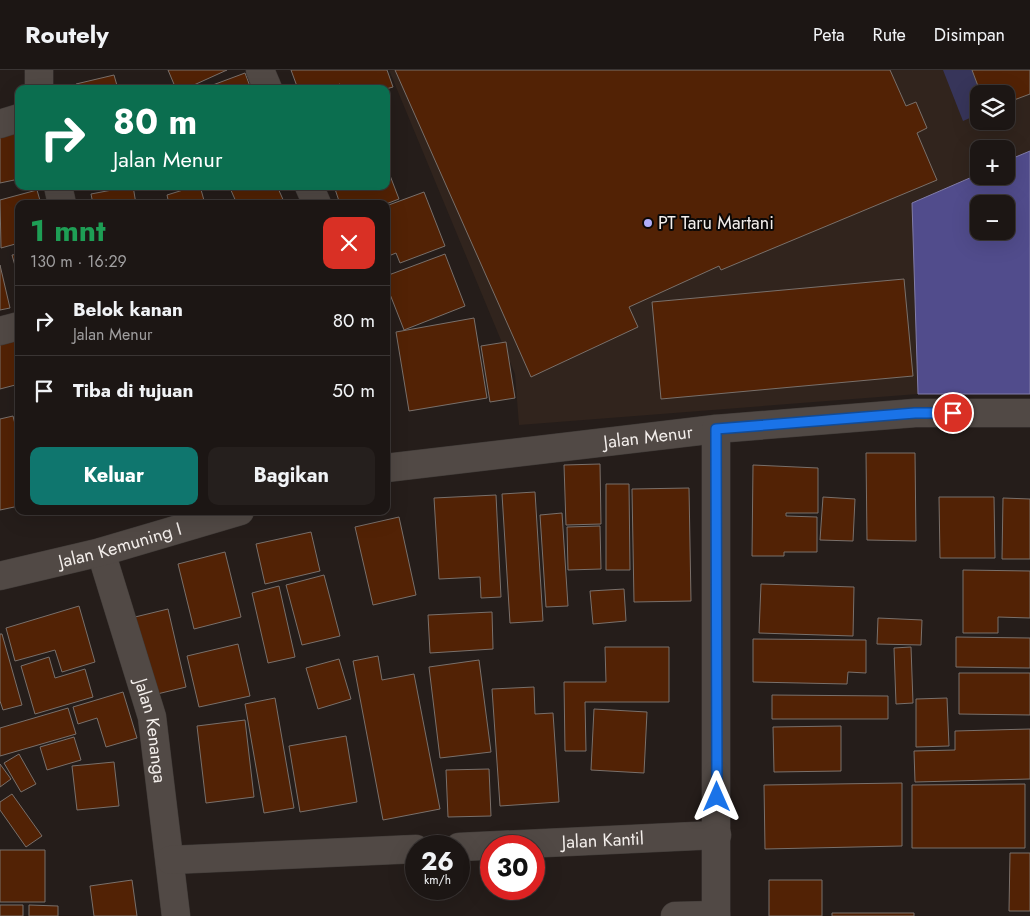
<!DOCTYPE html>
<html lang="id">
<head>
<meta charset="utf-8">
<style>
	:root { --surface:#1c1614; --page:#251f1d; --text:#f1f3f6; --muted:#a09fa0; --line:#3a3534; --accent:#0f766e }
	body { margin:0; font-family:Jost,sans-serif; background:var(--page); color:var(--text); height:100vh; display:flex; flex-direction:column; font-size:19px; white-space:nowrap }
	* { box-sizing:border-box; margin:0 }
	p { font-size:16px; color:var(--muted) }
	.icon { flex:none; width:28px; height:28px; fill:none; stroke:currentColor; stroke-width:2; stroke-linecap:round; stroke-linejoin:round }
	.map { position:relative; flex:1; overflow:hidden }
	.drawer { position:absolute; left:15px; top:130px; width:375px; height:315px; display:flex; flex-direction:column; background:var(--surface); border-radius:10px; box-shadow:0 5px 20px #0002,0 0 0 1px var(--line) }
	.drawer>* { flex:none }
	.top-card { position:absolute; left:15px; top:15px; width:375px; height:105px; border-radius:10px; box-shadow:0 5px 20px #0002,0 0 0 1px var(--line); background:#0b6e4f; color:#fff; overflow:hidden }
	.controls { position:absolute; left:970px; top:15px; display:grid; gap:10px }
	.controls a { display:grid; place-items:center; width:45px; height:45px; border-radius:10px; background:var(--surface); box-shadow:0 5px 20px #0002,0 0 0 1px var(--line); font-size:25px }
	.speed { position:absolute; left:405px; top:765px; display:flex; gap:10px; font-size:25px; font-weight:700; text-align:center }
	.speed>* { display:grid; place-content:center; width:65px; height:65px; border-radius:50%; background:var(--surface); box-shadow:0 5px 20px #0002,0 0 0 1px var(--line); line-height:1 }
	.speed small { font-size:12px; font-weight:400 }
	.speed .limit { border:8px solid #d22; background:#fff; color:#111 }
	.pin { position:absolute; display:grid; place-items:center; width:42px; height:42px; color:#fff; margin:-21px; border:2px solid #fff; border-radius:50%; box-shadow:0 1px 5px #0007 }
	.me { position:absolute; width:55px; margin:-28px; rotate:0deg; stroke-linejoin:round; filter:drop-shadow(0 0 4px #0008) }
	.turn { display:flex; align-items:center; gap:18px; height:105px; padding:0 15px; font-size:22px }
	.turn .icon { width:65px; height:65px; stroke-width:2.5 }
	.turn b { display:block; font-size:35px; line-height:42px }
	.round { display:grid; place-items:center; flex:none; width:52px; height:52px; border-radius:10px; background:var(--page) }
	.headline { display:flex; align-items:center; justify-content:space-between; height:85px; padding:0 15px }
	h1 { font-size:30px; font-weight:700; line-height:38px; color:#1e9e55 }
	.cta { display:flex; gap:10px; margin-top:auto; padding:10px 15px }
	.cta a { flex:1; height:58px; border-radius:10px; background:var(--accent); color:#fff; font-size:20px; font-weight:700; line-height:58px; text-align:center }
	.cta a+a { background:var(--page); color:var(--text) }
	ul { padding:0; list-style:none }
	li { display:flex; align-items:center; gap:15px; height:70px; padding:0 15px; border-top:1px solid var(--line) }
	li div { flex:1 }
	li b { display:block; font-size:19px }
	li em { font-style:normal }
	header { display:flex; align-items:center; gap:30px; box-sizing:border-box; height:70px; padding:0 25px; background:var(--surface); border-bottom:1px solid var(--line) }
	header strong { font-size:24px }
	nav { display:flex; gap:28px; margin-inline-start:auto; font-size:18px }
	.map>svg:first-child { display:block }
	.built { fill:#31241d; fill-rule:evenodd }
	.green { fill:#37355a }
	.water { fill:#514c8c; stroke:#827da8; fill-rule:evenodd }
	.building { fill:#522205; stroke:#79706b }
	.lines { fill:none; stroke-linecap:round; stroke-linejoin:round }
	.street-casing { stroke:#403b38; stroke-width:29 }
	.street { stroke:#514945; stroke-width:28 }
	.route-casing { stroke:#114b97; stroke-width:12 }
	.route { stroke:#1a73e8; stroke-width:9 }
	.poi-dot { fill:#b0aefa; stroke:#0b0807; stroke-width:2 }
	.labels { text-anchor:middle; dominant-baseline:central; stroke-width:4; stroke-linejoin:round; paint-order:stroke }
	.poi-label { font-size:18px; fill:#f3eeeb; stroke:#0b0807; text-anchor:start }
	.street-label { font-size:18px; fill:#f3eeeb; stroke:#0b0807 }
</style>
</head>
<body>
<header>
<strong>Routely</strong>
<nav><a>Peta</a><a>Rute</a><a>Disimpan</a></nav>
</header>
<div class="map">
<svg width="1030" height="846" viewBox="0 0 1030 846">
	<rect width="100%" height="100%" fill="#251d1a"/>
	<path class="built" d="M 389,0 L 1030,0 L 1030,81 L 1006,91 L 1006,79 L 979,79 L 979,104 L 912,134 L 918,324 L 519,355 L 515,304 ZM 979,24 L 1006,24 L 1006,51 L 979,51 Z"/>
	<path class="green" d="M 943,0 L 972,0 L 981,24 L 979,24 L 979,44 L 963,51 Z"/>
	<path class="water" d="M 1030,81 L 1030,324 L 918,324 L 912,133 L 979,104 L 979,106 L 1006,106 L 1006,91 ZM 979,134 L 1006,134 L 1006,161 L 979,161 Z"/>
	<path class="building" d="M 168,0 L 227,0 L 185,19 L 176,19 Z
		M 291,0 L 387,0 L 393,17 L 386,19 L 341,19 L 340,14 L 326,19 L 298,19 Z
		M 395,0 L 890,0 L 906,36 L 916,32 L 927,58 L 917,63 L 937,110 L 721,200 L 719,196 L 629,237 L 638,257 L 531,307 Z
		M 972,0 L 1030,0 L 1030,24 L 1006,33 L 1006,24 L 981,24 Z
		M 245,3 L 251,19 L 202,19 Z
		M 114,5 L 118,19 L 77,19 L 76,14 Z
		M 19,58 L 19,109 L 0,113 L 0,62 Z
		M 386,95 L 399,129 L 386,134 L 340,134 L 334,116 L 386,116 Z
		M 133,116 L 136,134 L 93,134 L 91,124 Z
		M 196,116 L 200,116 L 205,134 L 169,134 L 167,125 Z
		M 234,116 L 277,116 L 285,134 L 237,134 L 230,118 Z
		M 37,120 L 41,134 L 19,134 L 19,173 L 1,178 L 0,130 Z
		M 424,122 L 445,176 L 400,193 L 396,183 L 386,187 L 386,136 Z
		M 19,184 L 19,210 L 12,185 Z
		M 445,184 L 465,236 L 404,260 L 386,214 L 386,206 Z
		M 0,195 L 10,238 L 0,240 Z
		M 904,209 L 913,306 L 661,329 L 652,232 Z
		M 474,248 L 487,328 L 409,341 L 396,262 Z
		M 19,263 L 19,314 L 0,319 L 0,267 Z
		M 506,272 L 515,328 L 490,332 L 481,276 Z
		M 13,346 L 19,370 L 19,436 L 0,440 L 0,349 Z
		M 866,383 L 915,383 L 916,471 L 867,470 Z
		M 600,394 L 601,454 L 566,455 L 564,395 Z
		M 753,395 L 818,398 L 818,443 L 786,443 L 786,446 L 817,447 L 817,482 L 784,482 L 784,486 L 752,486 Z
		M 606,414 L 629,414 L 630,500 L 606,500 Z
		M 689,418 L 691,531 L 634,532 L 632,419 Z
		M 535,422 L 543,551 L 510,553 L 502,424 Z
		M 496,425 L 501,527 L 481,528 L 480,507 L 439,509 L 434,428 Z
		M 823,427 L 855,429 L 853,471 L 820,470 Z
		M 939,427 L 994,427 L 995,488 L 940,488 Z
		M 1003,428 L 1030,429 L 1030,489 L 1002,489 Z
		M 562,443 L 568,536 L 546,537 L 540,445 Z
		M 399,447 L 416,525 L 373,535 L 355,457 Z
		M 600,456 L 601,499 L 568,500 L 567,457 Z
		M 311,462 L 320,501 L 265,514 L 256,474 Z
		M 225,482 L 241,547 L 194,559 L 178,494 Z
		M 963,500 L 1030,501 L 1030,548 L 998,547 L 998,563 L 963,563 Z
		M 324,505 L 340,566 L 302,575 L 286,515 Z
		M 761,514 L 854,517 L 853,566 L 759,563 Z
		M 279,516 L 295,587 L 268,593 L 252,523 Z
		M 624,519 L 626,551 L 593,554 L 590,521 Z
		M 79,536 L 95,592 L 62,602 L 55,580 L 15,591 L 6,558 Z
		M 168,539 L 186,617 L 153,625 L 135,547 Z
		M 492,542 L 493,579 L 430,583 L 428,545 Z
		M 878,548 L 922,550 L 921,575 L 877,574 Z
		M 0,564 L 2,564 L 22,635 L 3,640 L 0,631 Z
		M 956,567 L 1030,568 L 1030,598 L 956,597 Z
		M 753,569 L 866,570 L 866,603 L 848,602 L 847,614 L 753,612 Z
		M 238,574 L 250,626 L 199,637 L 187,586 Z
		M 605,577 L 669,577 L 669,632 L 585,632 L 586,681 L 565,681 L 564,612 L 606,612 Z
		M 911,577 L 913,633 L 896,634 L 894,578 Z
		M 378,586 L 382,610 L 414,604 L 440,739 L 383,750 L 353,591 Z
		M 49,587 L 55,608 L 85,599 L 93,627 L 35,644 L 21,596 Z
		M 339,589 L 351,629 L 318,639 L 306,598 Z
		M 479,590 L 491,682 L 440,688 L 429,597 Z
		M 959,603 L 1030,603 L 1030,645 L 959,644 Z
		M 534,617 L 535,644 L 553,643 L 559,732 L 500,736 L 492,619 Z
		M 123,622 L 137,668 L 106,677 L 97,648 L 78,654 L 73,637 Z
		M 772,625 L 888,626 L 888,649 L 772,649 Z
		M 275,628 L 294,738 L 264,743 L 245,634 Z
		M 947,628 L 949,676 L 916,677 L 916,629 Z
		M 68,638 L 76,664 L 0,686 L 0,658 Z
		M 594,639 L 647,642 L 644,703 L 591,700 Z
		M 245,650 L 254,727 L 206,733 L 197,656 Z
		M 841,656 L 841,701 L 774,702 L 773,657 Z
		M 1030,659 L 1030,709 L 915,712 L 914,681 L 955,680 L 955,661 Z
		M 346,666 L 357,732 L 300,742 L 289,676 Z
		M 74,667 L 81,690 L 47,700 L 40,677 Z
		M 19,684 L 36,714 L 21,722 L 4,693 Z
		M 114,692 L 119,736 L 77,740 L 72,696 Z
		M 0,694 L 11,709 L 0,717 Z
		M 489,699 L 491,746 L 448,747 L 446,700 Z
		M 902,713 L 902,776 L 765,779 L 764,715 Z
		M 1025,714 L 1025,778 L 912,778 L 912,715 Z
		M 12,724 L 42,766 L 26,777 L 0,740 L 0,732 Z
		M 0,780 L 45,780 L 45,832 L 0,832 Z
		M 1010,783 L 1030,783 L 1030,841 L 1009,841 Z
		M 132,810 L 137,846 L 94,846 L 90,816 Z
		M 769,810 L 822,810 L 822,846 L 769,846 Z
		M 0,835 L 23,835 L 23,846 L 0,846 Z
		M 29,835 L 58,836 L 58,846 L 29,846 Z
		M 832,843 L 914,843 L 914,846 L 832,846 Z"/>
	<g class="lines">
		<defs>
			<g id="street">
				<path d="M 39,0 L 39,19"/>
				<path d="M 260,0 L 268,19"/>
				<path d="M 0,54 L 19,48"/>
				<path d="M 58,116 L 62,134"/>
				<path d="M 309,116 L 317,134"/>
				<path d="M 0,261 L 19,256"/>
				<path id="s1" d="M 386,398 L 716,359 L 915,343 L 1030,343"/>
				<path id="s2" d="M 101,482 L 152,647 L 176,846"/>
				<path id="s3" d="M 0,506 L 101,482 L 240,441"/>
				<path id="s4" d="M 459,777 L 717,765"/>
				<path d="M 170,790 L 416,779"/>
				<path d="M 675,846 L 716,845"/>
				<path d="M 716,846 L 716,359"/>
			</g>
		</defs>
		<use href="#street" class="street-casing"/>
		<use href="#street" class="street"/>
	</g>
	<g class="lines">
		<defs>
			<path id="route" d="M 717,727 L 716,359 L 915,343 L 953,343"/>
		</defs>
		<use href="#route" class="route-casing"/>
		<use href="#route" class="route"/>
	</g>
	<circle class="poi-dot" cx="648" cy="153" r="5"/>
	<g class="labels">
		<g class="poi-label">
			<text x="658" y="153">PT Taru Martani</text>
		</g>
		<g class="street-label">
			<text stroke="none"><textPath href="#s1" startOffset="264">Jalan Menur</textPath></text>
			<text stroke="none"><textPath href="#s3" startOffset="124">Jalan Kemuning I</textPath></text>
			<text stroke="none"><textPath href="#s2" startOffset="186">Jalan Kenanga</textPath></text>
			<text stroke="none"><textPath href="#s4" startOffset="144">Jalan Kantil</textPath></text>
		</g>
	</g>
</svg>
<div class="controls">
<a><svg class="icon" aria-label="layers" viewBox="0 0 24 24"><path d="M12 4l9 5-9 5-9-5zM3 14l9 5 9-5"/></svg></a>
<a>+</a>
<a>−</a>
</div>
<div class="speed"><div>26<small>km/h</small></div><div class="limit">30</div></div>
<div class="pin" style="left:953px;top:343px;background:#d93025"><svg class="icon" aria-label="arrive" viewBox="0 0 24 24"><path d="M6 21V4h12l-3 4 3 4H6"/></svg></div>
<svg class="me" style="left:717px;top:727px" viewBox="-20 -20 40 40"><path d="M0-17L14 15 0 8-14 15z" fill="#1a73e8" stroke="#fff" stroke-width="4"/></svg>
<div class="top-card">
<div class="turn"><svg class="icon" aria-label="right" viewBox="0 0 24 24"><path d="M7 20v-9h11M14 6l5 5-5 5"/></svg><div><b>80 m</b>Jalan Menur</div></div>
</div>
<section class="drawer">
<div class="headline"><div><h1>1 mnt</h1><p>130 m · 16:29</p></div><a class="round" style="background:#d93025;color:#fff"><svg class="icon" aria-label="close" viewBox="0 0 24 24"><path d="M6 6l12 12M18 6L6 18"/></svg></a></div>
<ul>
<li><svg class="icon" aria-label="right" viewBox="0 0 24 24"><path d="M7 20v-9h11M14 6l5 5-5 5"/></svg><div><b>Belok kanan</b><p>Jalan Menur</p></div><em>80 m</em></li>
<li><svg class="icon" aria-label="arrive" viewBox="0 0 24 24"><path d="M6 21V4h12l-3 4 3 4H6"/></svg><div><b>Tiba di tujuan</b></div><em>50 m</em></li>
</ul>
<div class="cta"><a>Keluar</a><a>Bagikan</a></div>
</section>
</div>
</body>
</html>
